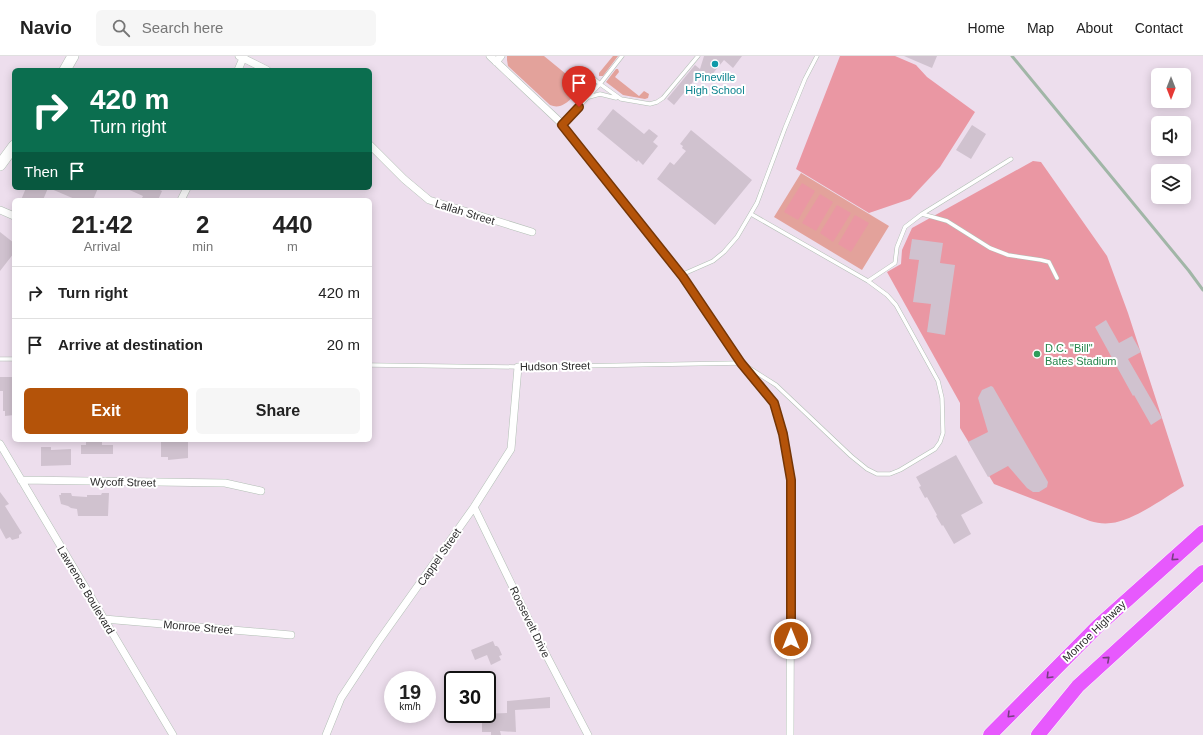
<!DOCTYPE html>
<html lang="en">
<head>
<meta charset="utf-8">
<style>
	:root { --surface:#fff; --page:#f6f6f6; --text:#222; --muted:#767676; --line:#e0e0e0; --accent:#b45309 }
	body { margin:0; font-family:Arial,sans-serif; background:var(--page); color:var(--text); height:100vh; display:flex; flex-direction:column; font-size:15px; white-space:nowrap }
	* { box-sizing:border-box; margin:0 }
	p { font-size:13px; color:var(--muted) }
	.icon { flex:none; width:22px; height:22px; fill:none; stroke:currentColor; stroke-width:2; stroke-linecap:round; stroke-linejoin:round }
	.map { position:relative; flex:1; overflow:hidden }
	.sheet { position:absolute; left:12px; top:142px; width:360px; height:244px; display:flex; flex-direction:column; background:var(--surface); border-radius:6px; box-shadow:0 2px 10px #0003 }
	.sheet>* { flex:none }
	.guide { position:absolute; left:12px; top:12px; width:360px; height:122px; border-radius:6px; box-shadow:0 2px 10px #0003; background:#0b6e4f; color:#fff; overflow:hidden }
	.needle { width:26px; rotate:180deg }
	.tools { position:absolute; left:1151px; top:12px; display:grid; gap:8px }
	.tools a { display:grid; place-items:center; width:40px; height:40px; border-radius:6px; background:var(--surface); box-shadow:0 2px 10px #0003; font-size:20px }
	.speed { position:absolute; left:384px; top:615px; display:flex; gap:8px; font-size:20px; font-weight:700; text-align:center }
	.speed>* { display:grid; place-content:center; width:52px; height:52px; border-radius:50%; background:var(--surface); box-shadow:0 2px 10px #0003; line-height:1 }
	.speed small { font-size:10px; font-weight:400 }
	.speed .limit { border:2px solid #111; border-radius:6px; background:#fff; color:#111 }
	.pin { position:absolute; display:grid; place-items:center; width:34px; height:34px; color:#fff; margin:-41px -17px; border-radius:50% 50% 50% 0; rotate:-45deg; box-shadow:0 0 4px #0007 }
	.pin .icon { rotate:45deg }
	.me { position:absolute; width:44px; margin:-22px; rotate:0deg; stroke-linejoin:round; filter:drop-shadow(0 0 3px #0008) }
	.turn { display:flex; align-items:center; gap:14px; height:84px; padding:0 12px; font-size:18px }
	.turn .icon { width:52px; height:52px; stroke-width:2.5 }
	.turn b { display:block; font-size:28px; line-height:34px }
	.then { display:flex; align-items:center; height:38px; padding:0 12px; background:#0003; gap:8px; font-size:15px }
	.eta { display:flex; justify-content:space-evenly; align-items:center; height:68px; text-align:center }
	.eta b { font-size:24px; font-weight:800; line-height:28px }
	.primary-button { display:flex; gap:8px; margin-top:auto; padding:8px 12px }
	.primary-button a { flex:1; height:46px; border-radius:6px; background:var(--accent); color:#fff; font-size:16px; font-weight:800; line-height:46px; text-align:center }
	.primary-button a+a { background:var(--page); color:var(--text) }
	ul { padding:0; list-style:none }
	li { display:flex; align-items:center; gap:12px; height:52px; padding:0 12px; border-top:1px solid var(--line) }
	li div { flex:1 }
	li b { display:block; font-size:15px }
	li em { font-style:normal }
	header { display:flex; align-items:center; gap:24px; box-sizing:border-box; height:56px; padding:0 20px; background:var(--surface); border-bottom:1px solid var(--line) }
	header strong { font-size:19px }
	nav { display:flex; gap:22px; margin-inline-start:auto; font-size:14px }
	.search { width:280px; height:36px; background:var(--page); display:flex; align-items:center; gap:10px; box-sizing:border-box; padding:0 14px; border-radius:6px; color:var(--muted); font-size:15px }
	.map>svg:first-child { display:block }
	.green { fill:#e3a29b }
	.pitch { fill:#ea97a3 }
	.building { fill:#d0c2cf }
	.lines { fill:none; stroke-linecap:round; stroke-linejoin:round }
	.lane-casing { stroke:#b2bfb5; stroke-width:4.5 }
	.street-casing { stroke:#b2bfb5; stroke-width:8 }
	.secondary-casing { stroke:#b2bfb5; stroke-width:12 }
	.highway-casing { stroke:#fff; stroke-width:15 }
	.lane { stroke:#fff; stroke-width:3.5 }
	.street { stroke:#fff; stroke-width:7 }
	.secondary { stroke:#fff; stroke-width:11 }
	.highway { stroke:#e759fd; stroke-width:14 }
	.rail { stroke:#a1b6a7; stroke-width:3 }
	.oneway { stroke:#773e80 }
	.route-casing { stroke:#753606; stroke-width:10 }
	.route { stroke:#b45309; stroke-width:7 }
	.culture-dot { fill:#0f9aa8; stroke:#fff; stroke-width:1.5 }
	.leisure-dot { fill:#2e9e5b; stroke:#fff; stroke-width:1.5 }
	.labels { text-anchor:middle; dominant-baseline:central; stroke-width:4; stroke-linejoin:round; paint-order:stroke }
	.culture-label { font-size:11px; fill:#0d838f; stroke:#fff }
	.street-label { font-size:11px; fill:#2c2c2c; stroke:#fff }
	.leisure-label { font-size:11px; fill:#27864d; stroke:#fff; text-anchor:start }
</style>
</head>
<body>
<header>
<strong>Navio</strong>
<div class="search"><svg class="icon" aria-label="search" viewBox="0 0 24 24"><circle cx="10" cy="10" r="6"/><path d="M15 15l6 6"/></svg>Search here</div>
<nav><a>Home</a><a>Map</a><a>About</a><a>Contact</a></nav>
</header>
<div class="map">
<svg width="1203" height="679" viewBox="0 0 1203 679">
	<rect width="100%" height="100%" fill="#eddeed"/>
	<path class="green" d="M 507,0 L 544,0 L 577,27 L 582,21 L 584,21 L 585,24 C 577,35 566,56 550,49 L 508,10 L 507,4 Z
		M 613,0 L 618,0 L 603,20 L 599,20 L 599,17 Z
		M 616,13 L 618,13 L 619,16 L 615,21 L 639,40 L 644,35 L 649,38 L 648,42 L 645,43 L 623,39 L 606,26 Z
		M 801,117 L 889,170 L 862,214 L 774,161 Z"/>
	<path class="pitch" d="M 840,0 L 895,0 L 916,9 L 927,21 L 975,56 L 940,111 L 910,143 L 869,157 L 796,113 Z
		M 1033,105 L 1041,106 L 1107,200 L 1128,257 L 1184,430 C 1164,442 1133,465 1111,467 C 1104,468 1097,467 1090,465 L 994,428 L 960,372 L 960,347 L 887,216 L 901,208 L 902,194 L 912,172 Z
		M 802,127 L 815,135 L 798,164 L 784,156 Z
		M 820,138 L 833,146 L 816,175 L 802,167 Z
		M 837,149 L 851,157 L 833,186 L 820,177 Z
		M 855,159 L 869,167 L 851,196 L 838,188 Z"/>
	<path class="building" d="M 704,0 L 742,0 L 733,12 L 724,4 L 710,21 L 702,15 L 674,49 L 667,43 L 695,9 L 700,13 Z
		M 904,0 L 937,0 L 932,12 Z
		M 613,53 L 644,78 L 649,73 L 658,80 L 653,86 L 658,90 L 643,109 L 638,104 L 637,106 L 597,73 Z
		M 972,69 L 986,78 L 971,103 L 956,94 Z
		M 691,74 L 752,124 L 715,169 L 657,123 L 670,106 L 674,109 L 686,95 L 682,92 L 683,90 L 680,88 Z
		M 26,132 L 48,132 L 43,144 L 21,144 Z
		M 49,132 L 98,132 L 93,144 L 77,144 Z
		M 125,132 L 160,132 L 160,134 L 162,135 L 158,144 L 141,144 L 143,140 Z
		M 0,176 L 14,187 L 14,197 L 0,215 Z
		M 912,183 L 943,187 L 940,207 L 955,209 L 945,279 L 927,276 L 931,248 L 913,246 L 919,204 L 909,203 Z
		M 1106,264 L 1119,287 L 1132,280 L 1141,296 L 1128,303 L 1162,362 L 1151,369 L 1134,339 L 1133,340 L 1095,271 Z
		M 0,321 L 12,321 L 12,343 L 14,343 L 14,359 L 5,360 L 5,355 L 3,355 L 3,335 L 0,335 Z
		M 991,330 L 993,331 L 1048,426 L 1047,431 L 1039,436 L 1033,436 L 1027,432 L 1008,410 L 988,421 L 968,386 L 988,376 L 978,342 L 982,334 Z
		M 168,384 L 188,384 L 188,402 L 168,404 L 168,401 L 161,401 L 161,385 Z
		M 86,386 L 102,386 L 102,389 L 113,389 L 113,398 L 81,398 L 81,389 L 86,389 Z
		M 41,391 L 51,391 L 51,394 L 71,393 L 71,409 L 41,410 Z
		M 956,399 L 983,447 L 961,459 L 971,478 L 954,488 L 943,469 L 942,470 L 936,460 L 937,459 L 927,441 L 925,442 L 919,431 L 921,430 L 916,421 Z
		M 0,436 L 9,448 L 5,450 L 22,477 L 19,479 L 19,482 L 12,484 L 10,481 L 6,483 L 0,472 Z
		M 61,437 L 71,437 L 72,440 L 87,441 L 87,439 L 101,439 L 102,437 L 109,437 L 108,460 L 78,460 L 77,453 L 71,452 L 68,450 L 61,448 L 59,439 L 61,439 Z
		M 493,585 L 495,590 L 497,590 L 499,592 L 502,599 L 499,600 L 501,604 L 491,609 L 487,599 L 475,604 L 471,594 Z
		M 550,641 L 550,652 L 515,654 L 516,676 L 500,675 L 501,679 L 491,679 L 491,676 L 482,676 L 482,658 L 507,657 L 507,645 Z"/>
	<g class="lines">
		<defs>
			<path id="lane" d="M 592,21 L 600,28 L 622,0
				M 589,41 L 600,38 L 616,42
				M 562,69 L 600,28 L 621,43 L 650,48 L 657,46 L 663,42 L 698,0
				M 922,158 L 947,165 L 990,192 L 1008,199 L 1041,204 L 1049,206 L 1057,222
				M 681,219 L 713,205 L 724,196 L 737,181 L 757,147 L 785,72 L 805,23 L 817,0
				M 868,225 L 895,207 L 897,191 L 905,171 L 922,158 L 1011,103
				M 0,303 L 14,303
				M 370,309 L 518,311 L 741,307
				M 746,310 L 776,329 L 851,400 L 867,413 L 877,418 L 890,418 L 900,414 L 935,393 L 940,386 L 943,377 L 942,342 L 938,325 L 896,249 L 887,239 L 868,225 L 751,158"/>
			<path id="street" d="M 239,0 L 267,14
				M 490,0 L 560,66 L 681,219 L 741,307 L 774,347 L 783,378 L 791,424 L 790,679
				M 496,6 L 501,0
				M 238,14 L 244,0
				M 370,89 L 404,123 L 429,144 L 532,176
				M 181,144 L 187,132
				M 0,154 L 14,160
				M 0,388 L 173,679
				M 21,424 L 225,427 L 261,435
				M 474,451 L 539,585 L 588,679
				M 104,563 L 291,579
				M 326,679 L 341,642 L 378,586 L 474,451 L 511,393 L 518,311"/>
			<path id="secondary" d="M 65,14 L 73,0
				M 0,109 L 14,90"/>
			<path id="highway" d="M 990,679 L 1098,570 L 1203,476
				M 1038,679 L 1078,630 L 1203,516"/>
		</defs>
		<use href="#lane" class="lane-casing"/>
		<use href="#street" class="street-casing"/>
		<use href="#secondary" class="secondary-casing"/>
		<use href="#highway" class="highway-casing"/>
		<use href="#lane" class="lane"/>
		<use href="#street" class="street"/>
		<use href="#secondary" class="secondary"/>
		<use href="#highway" class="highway"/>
		<path class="rail" d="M 1012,0 L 1189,215 L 1203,234"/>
	</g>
	<defs><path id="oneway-chevron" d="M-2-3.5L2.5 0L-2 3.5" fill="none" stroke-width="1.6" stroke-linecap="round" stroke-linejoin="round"/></defs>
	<g class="oneway">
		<use href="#oneway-chevron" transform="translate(1174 502) rotate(138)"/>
		<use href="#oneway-chevron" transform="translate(1107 603) rotate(-42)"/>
		<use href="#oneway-chevron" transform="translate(1049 620) rotate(135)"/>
		<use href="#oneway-chevron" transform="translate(1010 659) rotate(135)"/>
	</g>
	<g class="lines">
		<defs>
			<path id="route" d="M 579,51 L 562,69 L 683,221 L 741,307 L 774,347 L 783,378 L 791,424 L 791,583"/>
		</defs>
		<use href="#route" class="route-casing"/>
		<use href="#route" class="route"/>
	</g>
	<circle class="culture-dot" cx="715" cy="8" r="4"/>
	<circle class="leisure-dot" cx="1037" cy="298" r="4"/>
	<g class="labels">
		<g class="culture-label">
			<text x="715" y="21">Pineville<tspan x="715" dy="13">High School</tspan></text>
		</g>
		<g class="street-label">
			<text transform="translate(465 156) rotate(17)">Lallah Street</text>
			<text transform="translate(555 310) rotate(-1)">Hudson Street</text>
			<text transform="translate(123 426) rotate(1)">Wycoff Street</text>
			<text transform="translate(439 501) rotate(-55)">Cappel Street</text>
			<text transform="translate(86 534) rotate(59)">Lawrence Boulevard</text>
			<text transform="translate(530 566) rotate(64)">Roosevelt Drive</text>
			<text transform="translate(198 571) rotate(5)">Monroe Street</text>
			<text transform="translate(1094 575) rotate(-44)">Monroe Highway</text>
		</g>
		<g class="leisure-label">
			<text x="1045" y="292">D.C. "Bill"<tspan x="1045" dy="13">Bates Stadium</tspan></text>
		</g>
	</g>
</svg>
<div class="tools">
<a><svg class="needle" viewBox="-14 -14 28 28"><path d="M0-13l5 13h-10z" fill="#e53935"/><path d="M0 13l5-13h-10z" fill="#767676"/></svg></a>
<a><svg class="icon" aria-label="sound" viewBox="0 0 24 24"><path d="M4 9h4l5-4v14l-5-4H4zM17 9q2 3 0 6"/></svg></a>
<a><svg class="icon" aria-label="layers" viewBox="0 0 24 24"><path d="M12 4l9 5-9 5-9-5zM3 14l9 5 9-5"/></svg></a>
</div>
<div class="speed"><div>19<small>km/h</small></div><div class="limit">30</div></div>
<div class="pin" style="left:579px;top:51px;background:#d93025"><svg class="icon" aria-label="arrive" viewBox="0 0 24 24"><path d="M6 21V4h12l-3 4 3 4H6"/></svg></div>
<svg class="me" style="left:791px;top:583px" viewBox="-20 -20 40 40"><circle r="17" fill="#b45309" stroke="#fff" stroke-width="3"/><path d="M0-11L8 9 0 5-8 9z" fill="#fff"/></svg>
<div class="guide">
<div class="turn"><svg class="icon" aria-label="right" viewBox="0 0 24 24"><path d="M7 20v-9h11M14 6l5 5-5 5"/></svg><div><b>420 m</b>Turn right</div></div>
<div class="then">Then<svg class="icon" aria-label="arrive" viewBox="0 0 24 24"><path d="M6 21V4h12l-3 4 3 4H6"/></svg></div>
</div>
<section class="sheet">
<div class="eta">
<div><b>21:42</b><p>Arrival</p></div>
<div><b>2</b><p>min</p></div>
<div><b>440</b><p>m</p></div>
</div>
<ul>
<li><svg class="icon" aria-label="right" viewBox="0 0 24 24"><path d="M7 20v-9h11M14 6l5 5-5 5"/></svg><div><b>Turn right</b></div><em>420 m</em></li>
<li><svg class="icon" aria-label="arrive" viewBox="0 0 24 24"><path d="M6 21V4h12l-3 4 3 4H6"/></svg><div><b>Arrive at destination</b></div><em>20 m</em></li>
</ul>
<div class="primary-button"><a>Exit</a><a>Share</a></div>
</section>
</div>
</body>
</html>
